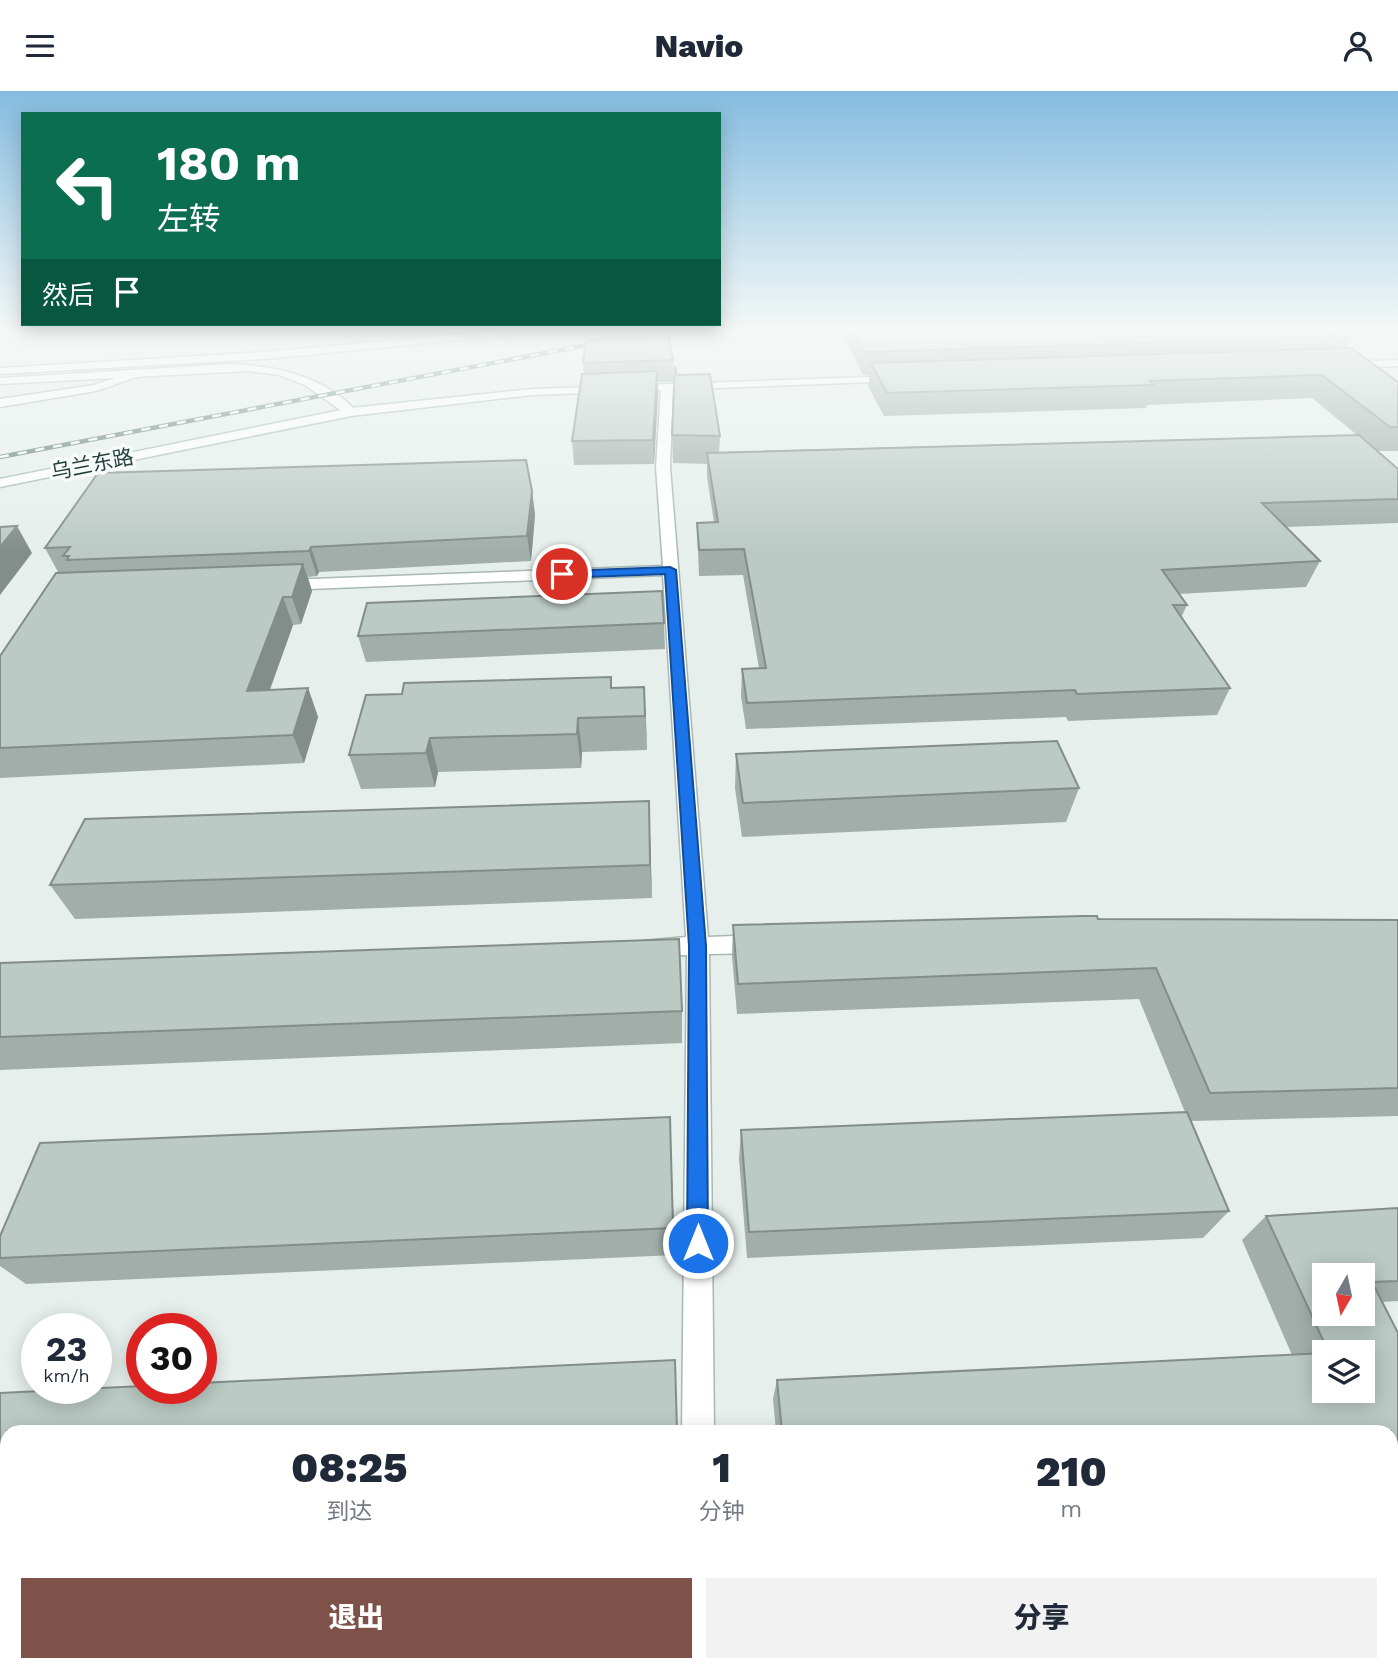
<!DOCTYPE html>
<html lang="zh">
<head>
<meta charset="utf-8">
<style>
	:root { --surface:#fff; --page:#f2f2f3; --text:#1f2937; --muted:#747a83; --accent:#7f5249 }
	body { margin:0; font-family:"Work Sans","Noto Sans SC",sans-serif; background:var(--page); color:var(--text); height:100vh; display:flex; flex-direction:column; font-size:26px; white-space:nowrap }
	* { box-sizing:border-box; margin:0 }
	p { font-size:23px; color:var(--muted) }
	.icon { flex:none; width:38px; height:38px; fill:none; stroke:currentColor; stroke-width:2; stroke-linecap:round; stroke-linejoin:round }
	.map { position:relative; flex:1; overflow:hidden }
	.panel { position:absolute; left:0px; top:1334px; width:1398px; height:247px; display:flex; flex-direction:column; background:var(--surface); border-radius:21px 21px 0 0; box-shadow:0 4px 18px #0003 }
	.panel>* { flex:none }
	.guide { position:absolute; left:21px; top:21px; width:700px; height:214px; border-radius:0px; box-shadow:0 4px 18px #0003; background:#0b6e4f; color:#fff; overflow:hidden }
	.needle { width:46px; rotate:189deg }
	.buttons { position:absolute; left:1312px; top:1172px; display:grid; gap:14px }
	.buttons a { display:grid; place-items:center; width:63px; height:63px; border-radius:0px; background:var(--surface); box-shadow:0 4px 18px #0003; font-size:35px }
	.speed { position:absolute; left:21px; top:1222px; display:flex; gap:14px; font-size:35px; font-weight:700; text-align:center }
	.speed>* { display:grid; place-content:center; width:91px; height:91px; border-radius:50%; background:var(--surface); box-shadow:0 4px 18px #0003; line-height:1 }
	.speed small { font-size:18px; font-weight:400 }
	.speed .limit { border:10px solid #d22; background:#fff; color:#111 }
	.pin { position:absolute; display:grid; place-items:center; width:60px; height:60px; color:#fff; margin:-30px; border:4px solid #fff; border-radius:50%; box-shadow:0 2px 7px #0007 }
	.me { position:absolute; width:77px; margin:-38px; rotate:0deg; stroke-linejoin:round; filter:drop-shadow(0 0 5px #0008) }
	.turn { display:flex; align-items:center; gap:24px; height:147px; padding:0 21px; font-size:32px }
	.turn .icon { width:91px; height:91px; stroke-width:2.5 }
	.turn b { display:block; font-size:49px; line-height:60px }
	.then { display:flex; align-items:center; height:66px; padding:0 21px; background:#0003; gap:14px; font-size:26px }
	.eta { display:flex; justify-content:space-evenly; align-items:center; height:119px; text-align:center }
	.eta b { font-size:42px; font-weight:800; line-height:49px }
	.action { display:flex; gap:14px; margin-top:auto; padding:14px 21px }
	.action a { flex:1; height:80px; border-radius:0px; background:var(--accent); color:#fff; font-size:28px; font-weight:800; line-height:80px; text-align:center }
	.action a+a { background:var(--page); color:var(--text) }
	header { display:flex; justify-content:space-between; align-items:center; height:91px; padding:0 21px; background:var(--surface); font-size:32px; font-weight:800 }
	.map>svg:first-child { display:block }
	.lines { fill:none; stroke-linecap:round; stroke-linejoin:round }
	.minor-casing { stroke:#a8b8b2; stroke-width:3 }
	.tertiary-casing { stroke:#a8b8b2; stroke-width:3 }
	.secondary-casing { stroke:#a4bbb3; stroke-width:3 }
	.minor { fill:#fff; fill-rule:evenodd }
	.tertiary { fill:#fff; fill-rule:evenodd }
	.secondary { fill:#fff; fill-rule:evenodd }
	.rail-casing { stroke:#5f7d75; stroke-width:4.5 }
	.rail { stroke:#f7fbf9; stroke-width:2.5; stroke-dasharray:9; stroke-linecap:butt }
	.wall { fill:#a1aea9 }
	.shaded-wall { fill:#838d89 }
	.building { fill:#bbcac4; stroke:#838d89; stroke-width:2; fill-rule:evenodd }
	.route { fill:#1a73e8; stroke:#114b97; stroke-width:2 }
	.labels { text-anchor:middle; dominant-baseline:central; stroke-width:7; stroke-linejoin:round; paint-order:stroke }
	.far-street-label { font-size:21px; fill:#24423a; stroke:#f7fbf9 }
</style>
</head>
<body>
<header><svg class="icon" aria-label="menu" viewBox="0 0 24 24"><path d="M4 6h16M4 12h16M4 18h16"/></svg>Navio<svg class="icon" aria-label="person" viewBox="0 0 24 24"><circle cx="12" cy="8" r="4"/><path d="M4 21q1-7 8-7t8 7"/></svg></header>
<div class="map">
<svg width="1398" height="1580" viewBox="0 0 1398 1580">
	<rect width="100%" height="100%" fill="#e6efeb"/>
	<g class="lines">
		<defs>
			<path id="minor" d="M 138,279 L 142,280 L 142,284 L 96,300 L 0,316 L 0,308 L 94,294 Z
				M 667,293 L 673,296 L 670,376 L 708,846 L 759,844 L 767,847 L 770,853 L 767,859 L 759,862 L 709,863 L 714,1340 L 682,1340 L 687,864 L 651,865 L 643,862 L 640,856 L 643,850 L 686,846 L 663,484 L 284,499 L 276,494 L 284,489 L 663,475 L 656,376 L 661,296 Z
				M 1391,1503 L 1398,1503 L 1398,1539 L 1391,1539 Z
				M 670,1573 L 784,1573 L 781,1580 L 667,1580 Z
				M 960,1573 L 996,1573 L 997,1580 L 961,1580 Z"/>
			<path id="tertiary" d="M 230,273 C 277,275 324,285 357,321 L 347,324 L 305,294 L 279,284 L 249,280 L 0,293 L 0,287 Z"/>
			<path id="secondary" d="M 506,239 L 535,239 L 530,242 L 265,268 L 0,283 L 0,277 L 265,261 Z
				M 1398,269 L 1398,275 L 1344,277 L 1338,274 L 1344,271 Z
				M 896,285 L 902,288 L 900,290 L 532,304 L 351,325 L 0,396 L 0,388 L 351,317 L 532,298 Z"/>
		</defs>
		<use href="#minor" class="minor-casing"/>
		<use href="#tertiary" class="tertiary-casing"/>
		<use href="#secondary" class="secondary-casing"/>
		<use href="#minor" class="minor"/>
		<use href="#tertiary" class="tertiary"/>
		<use href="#secondary" class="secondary"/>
		<defs>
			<path id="rail" d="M 0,366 L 666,239"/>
		</defs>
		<use href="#rail" class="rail-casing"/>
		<use href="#rail" class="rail"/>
	</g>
	<path class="wall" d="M 840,239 L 1356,239 L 1347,257 L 1398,291 L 1398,360 L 1378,360 L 1398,378 L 1398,432 L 1286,436 L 1320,470 L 1306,496 L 1179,503 L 1187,514 L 1181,527 L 1230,597 L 1217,624 L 1068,630 L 1066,626 L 746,638 L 741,605 L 742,578 L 759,577 L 743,484 L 699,485 L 697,432 L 714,431 L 707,386 L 707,373 L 673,372 L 672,344 L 677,284 L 720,345 L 719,361 L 1357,344 L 1312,307 L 1147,314 L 1146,317 L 884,325 L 868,295 L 870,284 L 863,284 Z
		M 673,269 L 674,291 L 658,291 L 658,302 L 654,373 L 574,374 L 572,350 L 584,283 L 583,272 Z
		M 532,400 L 535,424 L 531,470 L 319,481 L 317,485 L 308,486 L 312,500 L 301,533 L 293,534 L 270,599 L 308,597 L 318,626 L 304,672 L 0,687 L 0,565 L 58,481 L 45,457 Z
		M 664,532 L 665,558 L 366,571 L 358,545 Z
		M 611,586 L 612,597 L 644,596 L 647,659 L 582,661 L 581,677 L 438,681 L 435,696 L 361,698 L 349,664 L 402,603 Z
		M 736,663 L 1079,697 L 1066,731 L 742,746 L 735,697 Z
		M 650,744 L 652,807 L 75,828 L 50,794 Z
		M 1098,828 L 1398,829 L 1398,1025 L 1191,1030 L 1229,1120 L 1203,1147 L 747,1167 L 739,1068 L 741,1039 L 1185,1021 L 1139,908 L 737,923 L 732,865 L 733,834 Z
		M 0,872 L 682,920 L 682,952 L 0,979 Z
		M 670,1026 L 675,1164 L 26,1193 L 0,1175 L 0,1145 Z
		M 1398,1117 L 1398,1210 L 1382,1211 L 1398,1242 L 1398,1465 L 1391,1465 L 1391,1340 L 776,1340 L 773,1308 L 777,1289 L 1292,1264 L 1242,1149 L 1266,1125 Z
		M 676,1291 L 7,1340 L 7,1466 L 0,1466 L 0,1302 Z"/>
	<path class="shaded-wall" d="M 657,280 L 658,302 L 654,373 L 653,349 Z
		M 532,400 L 535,424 L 531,470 L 527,445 Z
		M 17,435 L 32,462 L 0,504 L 0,456 Z
		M 311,456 L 319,481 L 317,485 L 309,460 Z
		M 303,473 L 312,500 L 301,533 L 292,506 Z
		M 283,506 L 293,534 L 259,628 L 247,600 Z
		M 644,596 L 646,630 L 647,659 L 645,625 Z
		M 308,597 L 318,626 L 304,672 L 293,644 Z
		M 578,627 L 582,661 L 581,677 L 577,643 Z
		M 430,647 L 438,681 L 435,696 L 426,662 Z
		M 649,710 L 650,744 L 652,807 L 650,774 Z"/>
	<path class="building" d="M 854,239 L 1326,239 L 1336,246 L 865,261 Z
		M 668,244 L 673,269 L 583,272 L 586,250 L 613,246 Z
		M 1351,257 L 1398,291 L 1398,336 L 1390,336 L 1322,284 L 1150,290 L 1153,294 L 887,302 L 871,272 Z
		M 675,275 L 677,284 L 710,283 L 720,345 L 672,344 Z
		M 657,280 L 653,349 L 572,350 L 582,283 Z
		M 1359,344 L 1398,378 L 1398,408 L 1262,412 L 1320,470 L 1162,479 L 1187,514 L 1173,514 L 1230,597 L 1077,603 L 1075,599 L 747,612 L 742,578 L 766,577 L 744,458 L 699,459 L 697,432 L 718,431 L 707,362 Z
		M 526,369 L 532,400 L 527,445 L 311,456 L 309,460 L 67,469 L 69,465 L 63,465 L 70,456 L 45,457 L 98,382 Z
		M 17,435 L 0,456 L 0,436 Z
		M 303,473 L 292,506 L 283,506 L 247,600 L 308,597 L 293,644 L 0,657 L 0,565 L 56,482 Z
		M 662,500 L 664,532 L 358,545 L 367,512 Z
		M 611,586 L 611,597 L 644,596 L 645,625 L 578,627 L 577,643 L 430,647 L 426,662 L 349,664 L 366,604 L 402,603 L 404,592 Z
		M 1057,650 L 1079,697 L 743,712 L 736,663 Z
		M 649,710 L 650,774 L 50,794 L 85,728 Z
		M 1084,825 L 1097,825 L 1098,828 L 1398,829 L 1398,997 L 1210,1002 L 1156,877 L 738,893 L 733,834 Z
		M 679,848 L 682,920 L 0,946 L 0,872 Z
		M 1187,1021 L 1229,1120 L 749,1141 L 741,1039 Z
		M 670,1026 L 673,1137 L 0,1167 L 0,1145 L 40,1052 Z
		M 1398,1117 L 1398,1190 L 1372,1191 L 1398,1242 L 1398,1442 L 1391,1427 L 1391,1340 L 782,1340 L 777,1289 L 1325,1262 L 1325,1300 L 1363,1300 L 1363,1262 L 1329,1262 L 1266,1125 ZM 1325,1185 L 1363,1185 L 1363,1223 L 1325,1223 Z
		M 675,1269 L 677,1340 L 7,1340 L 7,1450 L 0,1450 L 0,1302 L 142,1295 L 142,1297 L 201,1297 L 201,1292 Z"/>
	<linearGradient id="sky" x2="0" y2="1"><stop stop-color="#84bce0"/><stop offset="0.52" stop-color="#f4f8f6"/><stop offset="1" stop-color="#f4f8f6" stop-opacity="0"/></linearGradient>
	<rect width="1398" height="460" fill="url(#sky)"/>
	<path class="route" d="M 670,476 L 676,479 L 706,855 L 708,1152 L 705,1159 L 698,1162 L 690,1159 L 687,1152 L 689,855 L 665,483 L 562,487 L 556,483 L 562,480 Z"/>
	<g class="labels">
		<g class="far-street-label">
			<text transform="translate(92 373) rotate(-11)">乌兰东路</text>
		</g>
	</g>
</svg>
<div class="buttons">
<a><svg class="needle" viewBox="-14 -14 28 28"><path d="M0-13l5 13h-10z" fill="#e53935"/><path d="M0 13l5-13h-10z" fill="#747a83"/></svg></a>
<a><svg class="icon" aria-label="layers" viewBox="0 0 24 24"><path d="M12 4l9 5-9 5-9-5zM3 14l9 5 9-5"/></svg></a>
</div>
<div class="speed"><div>23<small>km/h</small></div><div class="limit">30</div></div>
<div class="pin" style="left:562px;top:483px;background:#d93025"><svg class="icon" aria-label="arrive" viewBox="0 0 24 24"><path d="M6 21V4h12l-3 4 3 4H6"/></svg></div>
<svg class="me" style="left:698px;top:1152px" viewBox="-20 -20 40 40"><circle r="17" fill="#1a73e8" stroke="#fff" stroke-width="3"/><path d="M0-11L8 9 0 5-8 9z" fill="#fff"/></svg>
<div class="guide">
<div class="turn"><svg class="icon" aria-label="left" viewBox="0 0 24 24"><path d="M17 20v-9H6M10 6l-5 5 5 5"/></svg><div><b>180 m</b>左转</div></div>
<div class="then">然后<svg class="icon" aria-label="arrive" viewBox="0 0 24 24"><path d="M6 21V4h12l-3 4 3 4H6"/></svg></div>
</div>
<section class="panel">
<div class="eta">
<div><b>08:25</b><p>到达</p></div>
<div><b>1</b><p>分钟</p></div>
<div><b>210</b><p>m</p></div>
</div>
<div class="action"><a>退出</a><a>分享</a></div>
</section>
</div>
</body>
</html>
